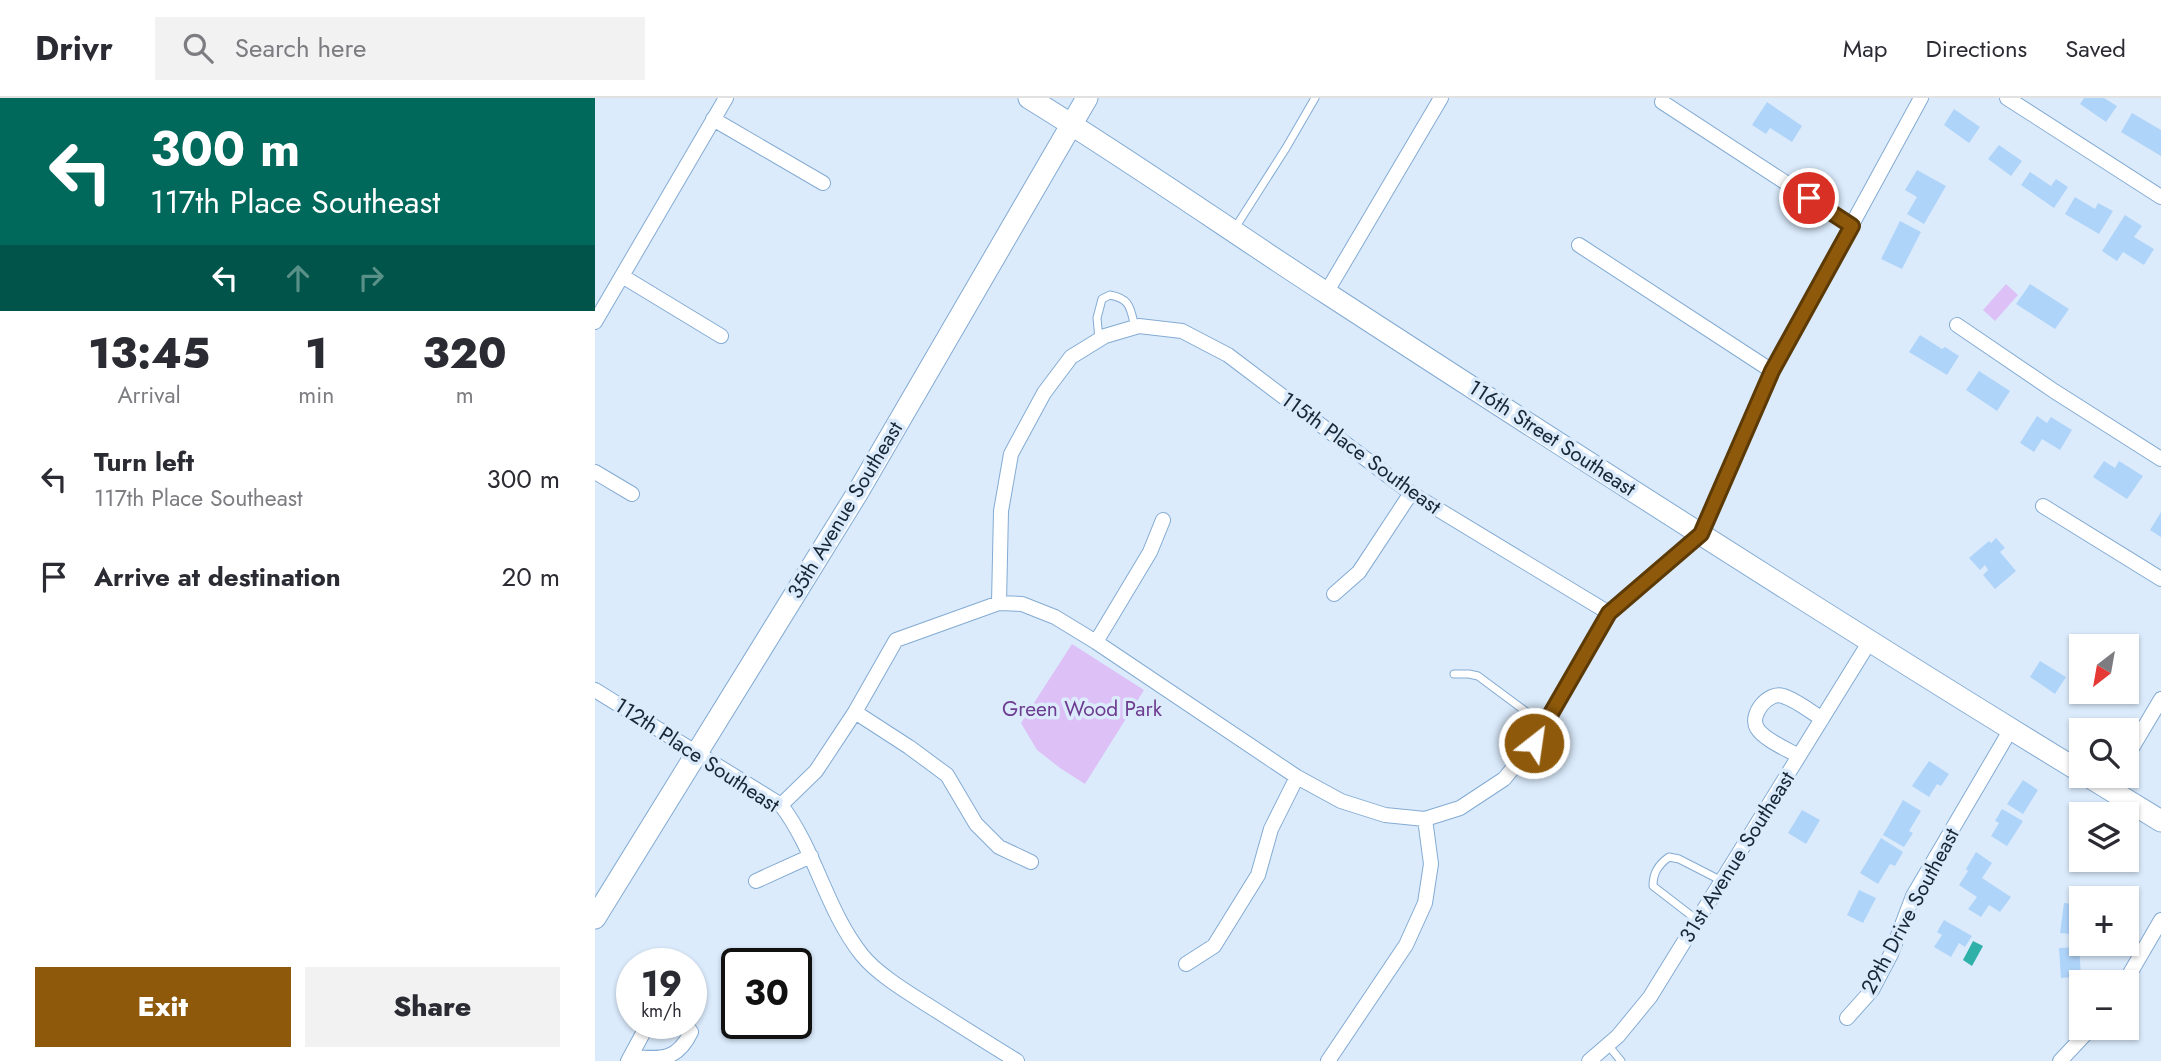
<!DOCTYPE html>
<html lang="en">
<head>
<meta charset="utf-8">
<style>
	:root { --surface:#fff; --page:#f2f2f3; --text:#2b2b33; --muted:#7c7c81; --line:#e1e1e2; --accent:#8e590a }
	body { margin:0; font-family:Jost,sans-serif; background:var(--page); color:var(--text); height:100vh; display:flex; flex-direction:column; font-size:26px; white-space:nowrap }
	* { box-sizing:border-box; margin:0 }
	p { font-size:23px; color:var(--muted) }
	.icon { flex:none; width:38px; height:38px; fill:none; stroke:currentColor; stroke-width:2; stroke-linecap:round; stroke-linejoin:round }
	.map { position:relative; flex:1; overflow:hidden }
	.details { display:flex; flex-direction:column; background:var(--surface); width:595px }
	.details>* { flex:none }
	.top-card { background:#00695c; color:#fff; overflow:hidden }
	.needle { width:46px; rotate:211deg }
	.fabs { position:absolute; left:1474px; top:536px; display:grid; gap:14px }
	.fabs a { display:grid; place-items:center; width:70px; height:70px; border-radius:0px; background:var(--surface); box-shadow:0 2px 5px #0004; font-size:35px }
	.speed { position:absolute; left:21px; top:850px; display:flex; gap:14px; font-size:35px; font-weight:700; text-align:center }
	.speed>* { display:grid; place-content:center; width:91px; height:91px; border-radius:50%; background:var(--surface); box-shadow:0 2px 5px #0004; line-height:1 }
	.speed small { font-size:18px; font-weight:400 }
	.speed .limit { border:4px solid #111; border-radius:10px; background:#fff; color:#111 }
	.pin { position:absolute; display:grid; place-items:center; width:60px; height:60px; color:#fff; margin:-30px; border:4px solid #fff; border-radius:50%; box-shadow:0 2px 7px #0007 }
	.me { position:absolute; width:77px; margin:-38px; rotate:30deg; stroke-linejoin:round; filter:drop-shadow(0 0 5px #0008) }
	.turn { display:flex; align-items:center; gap:24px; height:147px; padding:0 35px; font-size:32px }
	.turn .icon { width:91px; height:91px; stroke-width:2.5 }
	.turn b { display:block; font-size:49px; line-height:60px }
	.lanes { display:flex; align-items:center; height:66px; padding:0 35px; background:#0003; justify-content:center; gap:35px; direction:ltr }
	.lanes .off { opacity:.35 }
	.eta { display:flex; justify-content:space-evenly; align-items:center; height:119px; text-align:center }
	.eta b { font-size:42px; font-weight:800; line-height:49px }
	.cta { display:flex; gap:14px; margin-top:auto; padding:14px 35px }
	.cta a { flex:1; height:80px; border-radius:0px; background:var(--accent); color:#fff; font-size:28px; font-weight:800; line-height:80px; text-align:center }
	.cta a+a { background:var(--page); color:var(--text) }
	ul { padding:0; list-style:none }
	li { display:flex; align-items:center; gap:21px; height:98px; padding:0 35px }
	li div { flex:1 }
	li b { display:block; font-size:26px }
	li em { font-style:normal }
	header { display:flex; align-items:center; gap:42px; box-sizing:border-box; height:98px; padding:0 35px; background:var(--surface); border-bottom:2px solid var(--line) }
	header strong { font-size:33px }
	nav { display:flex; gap:38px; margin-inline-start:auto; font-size:24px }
	.search { width:490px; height:63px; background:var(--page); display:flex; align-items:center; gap:18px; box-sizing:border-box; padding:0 24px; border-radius:0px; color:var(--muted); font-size:26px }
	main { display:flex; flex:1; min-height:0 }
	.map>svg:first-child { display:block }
	.green { fill:#ddc0f6 }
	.water { fill:#2fb1a9 }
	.building { fill:#afd4f9 }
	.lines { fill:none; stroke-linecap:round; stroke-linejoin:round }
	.lane-casing { stroke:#84abd2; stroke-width:9 }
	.street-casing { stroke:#84abd2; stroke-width:16 }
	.secondary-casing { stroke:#84abd2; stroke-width:23 }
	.lane { stroke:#fff; stroke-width:7 }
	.street { stroke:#fff; stroke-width:14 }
	.secondary { stroke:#fff; stroke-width:21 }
	.route-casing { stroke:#5c3a06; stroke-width:18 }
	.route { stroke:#8e590a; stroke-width:12 }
	.labels { text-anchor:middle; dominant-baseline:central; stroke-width:7; stroke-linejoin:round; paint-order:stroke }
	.street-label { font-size:21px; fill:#182736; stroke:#dbebfc }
	.park-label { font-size:21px; fill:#6d3c90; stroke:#dbebfc }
</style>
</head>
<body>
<header>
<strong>Drivr</strong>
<div class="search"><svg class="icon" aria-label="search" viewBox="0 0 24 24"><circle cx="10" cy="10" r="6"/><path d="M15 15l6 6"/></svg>Search here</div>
<nav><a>Map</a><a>Directions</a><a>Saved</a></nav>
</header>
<main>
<section class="details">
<div class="top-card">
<div class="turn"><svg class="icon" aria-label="left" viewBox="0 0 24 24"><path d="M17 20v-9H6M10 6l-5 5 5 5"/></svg><div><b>300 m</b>117th Place Southeast</div></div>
<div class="lanes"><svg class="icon" aria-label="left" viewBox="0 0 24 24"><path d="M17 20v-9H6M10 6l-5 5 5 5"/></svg><svg class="icon off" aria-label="ahead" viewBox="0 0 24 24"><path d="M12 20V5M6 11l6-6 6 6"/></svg><svg class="icon off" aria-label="right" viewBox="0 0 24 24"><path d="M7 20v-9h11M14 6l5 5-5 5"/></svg></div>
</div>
<div class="eta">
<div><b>13:45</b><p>Arrival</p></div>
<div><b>1</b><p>min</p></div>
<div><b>320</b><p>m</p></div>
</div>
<ul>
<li><svg class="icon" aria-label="left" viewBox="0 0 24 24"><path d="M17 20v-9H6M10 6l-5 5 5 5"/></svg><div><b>Turn left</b><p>117th Place Southeast</p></div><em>300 m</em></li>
<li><svg class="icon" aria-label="arrive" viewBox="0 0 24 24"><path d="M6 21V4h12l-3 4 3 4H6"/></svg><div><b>Arrive at destination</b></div><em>20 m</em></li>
</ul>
<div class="cta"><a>Exit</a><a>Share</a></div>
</section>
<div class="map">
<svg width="1566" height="963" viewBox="0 0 1566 963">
	<rect width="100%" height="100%" fill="#dbebfc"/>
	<path class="green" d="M 1411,186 L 1423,197 L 1400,223 L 1388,212 Z
		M 477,546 L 549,592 L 490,686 L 465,670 L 442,652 L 426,625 Z"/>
	<path class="water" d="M 1378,843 L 1388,848 L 1377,868 L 1368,862 Z"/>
	<path class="building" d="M 1489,0 L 1509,0 L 1522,8 L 1511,24 L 1485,6 Z
		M 1172,4 L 1207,28 L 1197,44 L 1175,30 L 1171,36 L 1157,27 Z
		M 1359,11 L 1385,29 L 1374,45 L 1349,27 Z
		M 1537,15 L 1566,32 L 1566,58 L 1526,34 Z
		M 1404,47 L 1427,63 L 1416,78 L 1393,61 Z
		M 1322,72 L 1351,88 L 1329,126 L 1312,116 L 1322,99 L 1310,92 Z
		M 1435,74 L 1456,88 L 1461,81 L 1473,89 L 1459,110 L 1426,87 Z
		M 1480,99 L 1500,111 L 1503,105 L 1518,113 L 1504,136 L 1470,116 Z
		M 1530,117 L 1547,128 L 1539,139 L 1559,151 L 1549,167 L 1528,154 L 1522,163 L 1507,153 Z
		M 1305,123 L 1326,134 L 1307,171 L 1286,161 Z
		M 1435,186 L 1474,211 L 1460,231 L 1421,206 Z
		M 1325,237 L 1347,251 L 1350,249 L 1364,258 L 1352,277 L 1314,254 Z
		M 1384,273 L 1415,293 L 1402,313 L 1371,292 Z
		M 1442,318 L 1452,325 L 1456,319 L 1477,332 L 1465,352 L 1447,341 L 1439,354 L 1425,345 Z
		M 1509,363 L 1520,370 L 1524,363 L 1548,378 L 1532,401 L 1498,379 Z
		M 1566,414 L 1566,439 L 1555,432 Z
		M 1401,440 L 1410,450 L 1405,454 L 1421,473 L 1400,491 L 1388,477 L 1393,472 L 1390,467 L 1385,472 L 1374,460 L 1394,443 L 1396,445 Z
		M 1445,563 L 1471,579 L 1460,596 L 1435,579 Z
		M 1334,663 L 1354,676 L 1346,688 L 1342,686 L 1334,699 L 1317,688 Z
		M 1428,682 L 1443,692 L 1428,716 L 1412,706 Z
		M 1308,702 L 1326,713 L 1314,733 L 1318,735 L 1309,749 L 1288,737 Z
		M 1407,711 L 1428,723 L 1412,748 L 1396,738 L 1404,725 L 1400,723 Z
		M 1207,712 L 1225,722 L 1211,746 L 1193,735 Z
		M 1286,740 L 1308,754 L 1300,768 L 1295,766 L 1283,786 L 1265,775 Z
		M 1381,754 L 1397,765 L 1387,780 L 1416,799 L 1405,814 L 1394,807 L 1386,819 L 1373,811 L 1382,799 L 1364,787 L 1373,773 L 1371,771 Z
		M 1264,792 L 1281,800 L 1268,825 L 1252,817 Z
		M 1469,805 L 1486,807 L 1485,837 L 1465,835 Z
		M 1349,822 L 1377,838 L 1370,849 L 1364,845 L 1356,859 L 1339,849 L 1347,837 L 1342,834 Z
		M 1484,849 L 1486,878 L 1466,880 L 1464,850 Z"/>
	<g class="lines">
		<defs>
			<path id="lane" d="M 640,130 L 691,50 L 720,0
				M 504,241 L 502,220 L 507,201 L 515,197 C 536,201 535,210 540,229
				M 859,576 L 874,576 L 883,578 L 949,627
				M 1102,822 L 1058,788 C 1058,775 1063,767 1074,759 L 1084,761 L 1127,783
				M 1013,947 L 1026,963"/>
			<path id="street" d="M 1412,0 L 1566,99
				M 1067,4 L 1257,128
				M 118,21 L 228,85
				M 984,147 L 1177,273
				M 27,178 L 126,238
				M 731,195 L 846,0
				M 0,224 L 131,0
				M 1362,227 L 1459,293 L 1566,361
				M 0,374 L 37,396
				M 1448,408 L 1566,481
				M 739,496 L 764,474 L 816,395
				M 404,505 L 406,413 L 416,356 L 449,295 L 476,259 L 510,238 L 544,228 L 587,233 L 633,257 L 816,395 L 1014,515
				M 501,544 L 555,454 L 568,422
				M 0,592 L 186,707 C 221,753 231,812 267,857 C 281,875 312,894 331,906 C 361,925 391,944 422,963
				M 260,614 L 314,649 L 352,677 L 381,726 L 404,749 L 436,764
				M 1204,658 C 1193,652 1168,641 1162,630 C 1154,617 1173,593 1188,598 C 1201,602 1215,613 1227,621
				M 1531,660 L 1566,601
				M 186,707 L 221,673 L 260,614 L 301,542 L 404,505 L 427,506 L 460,519 L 501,544 L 702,679 L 746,703 L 790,717 L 830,721 L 865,710 L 909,681 L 939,645 L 1014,515 L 1106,436 L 1177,273 L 1326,0
				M 161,783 L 216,758
				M 591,866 L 619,848 L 663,777 L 676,731 L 702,679
				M 1530,884 L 1566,822
				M 1252,920 L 1277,892 L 1296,856 L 1318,798 L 1416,631
				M 35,959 C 67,961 82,963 96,934 L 90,926
				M 33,963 L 53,926
				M 733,963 L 811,847 L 830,805 L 836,766 L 830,721
				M 994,963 L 1023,938 L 1055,899 L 1275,543
				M 1465,963 L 1497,929"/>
			<path id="secondary" d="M 434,0 C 535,62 633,131 733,196 C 982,358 1232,519 1486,674
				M 1491,677 L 1566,723
				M 0,820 L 263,394 L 492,0"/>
		</defs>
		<use href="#lane" class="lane-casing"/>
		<use href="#street" class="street-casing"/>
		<use href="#secondary" class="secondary-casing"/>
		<use href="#lane" class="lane"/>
		<use href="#street" class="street"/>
		<use href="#secondary" class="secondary"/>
	</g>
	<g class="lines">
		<defs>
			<path id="route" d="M 939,645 L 1014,515 L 1106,436 L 1177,273 L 1257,128 L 1214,100"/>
		</defs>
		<use href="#route" class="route-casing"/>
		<use href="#route" class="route"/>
	</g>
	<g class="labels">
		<g class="street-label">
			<text transform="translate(957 340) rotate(33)">116th Street Southeast</text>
			<text transform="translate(766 355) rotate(36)">115th Place Southeast</text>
			<text transform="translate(250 412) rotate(-59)">35th Avenue Southeast</text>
			<text transform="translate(102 657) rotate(33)">112th Place Southeast</text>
			<text transform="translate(1142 759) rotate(-58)">31st Avenue Southeast</text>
			<text transform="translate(1315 813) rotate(-62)">29th Drive Southeast</text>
		</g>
		<g class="park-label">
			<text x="487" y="611">Green Wood Park</text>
		</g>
	</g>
</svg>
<div class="fabs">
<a><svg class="needle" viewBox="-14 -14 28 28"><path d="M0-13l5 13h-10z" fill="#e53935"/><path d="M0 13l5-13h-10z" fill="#7c7c81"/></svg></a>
<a><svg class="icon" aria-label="search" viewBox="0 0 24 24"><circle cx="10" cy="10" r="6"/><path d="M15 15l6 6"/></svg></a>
<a><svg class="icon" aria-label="layers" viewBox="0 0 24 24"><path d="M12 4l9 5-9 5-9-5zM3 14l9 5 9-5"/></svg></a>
<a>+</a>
<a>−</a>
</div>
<div class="speed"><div>19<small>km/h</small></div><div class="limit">30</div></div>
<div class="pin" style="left:1214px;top:100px;background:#d93025"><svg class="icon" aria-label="arrive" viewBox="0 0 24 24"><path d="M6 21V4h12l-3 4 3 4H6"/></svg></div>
<svg class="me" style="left:939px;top:645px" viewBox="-20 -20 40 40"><circle r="17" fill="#8e590a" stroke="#fff" stroke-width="3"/><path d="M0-11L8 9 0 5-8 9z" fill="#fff"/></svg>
</div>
</main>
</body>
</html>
